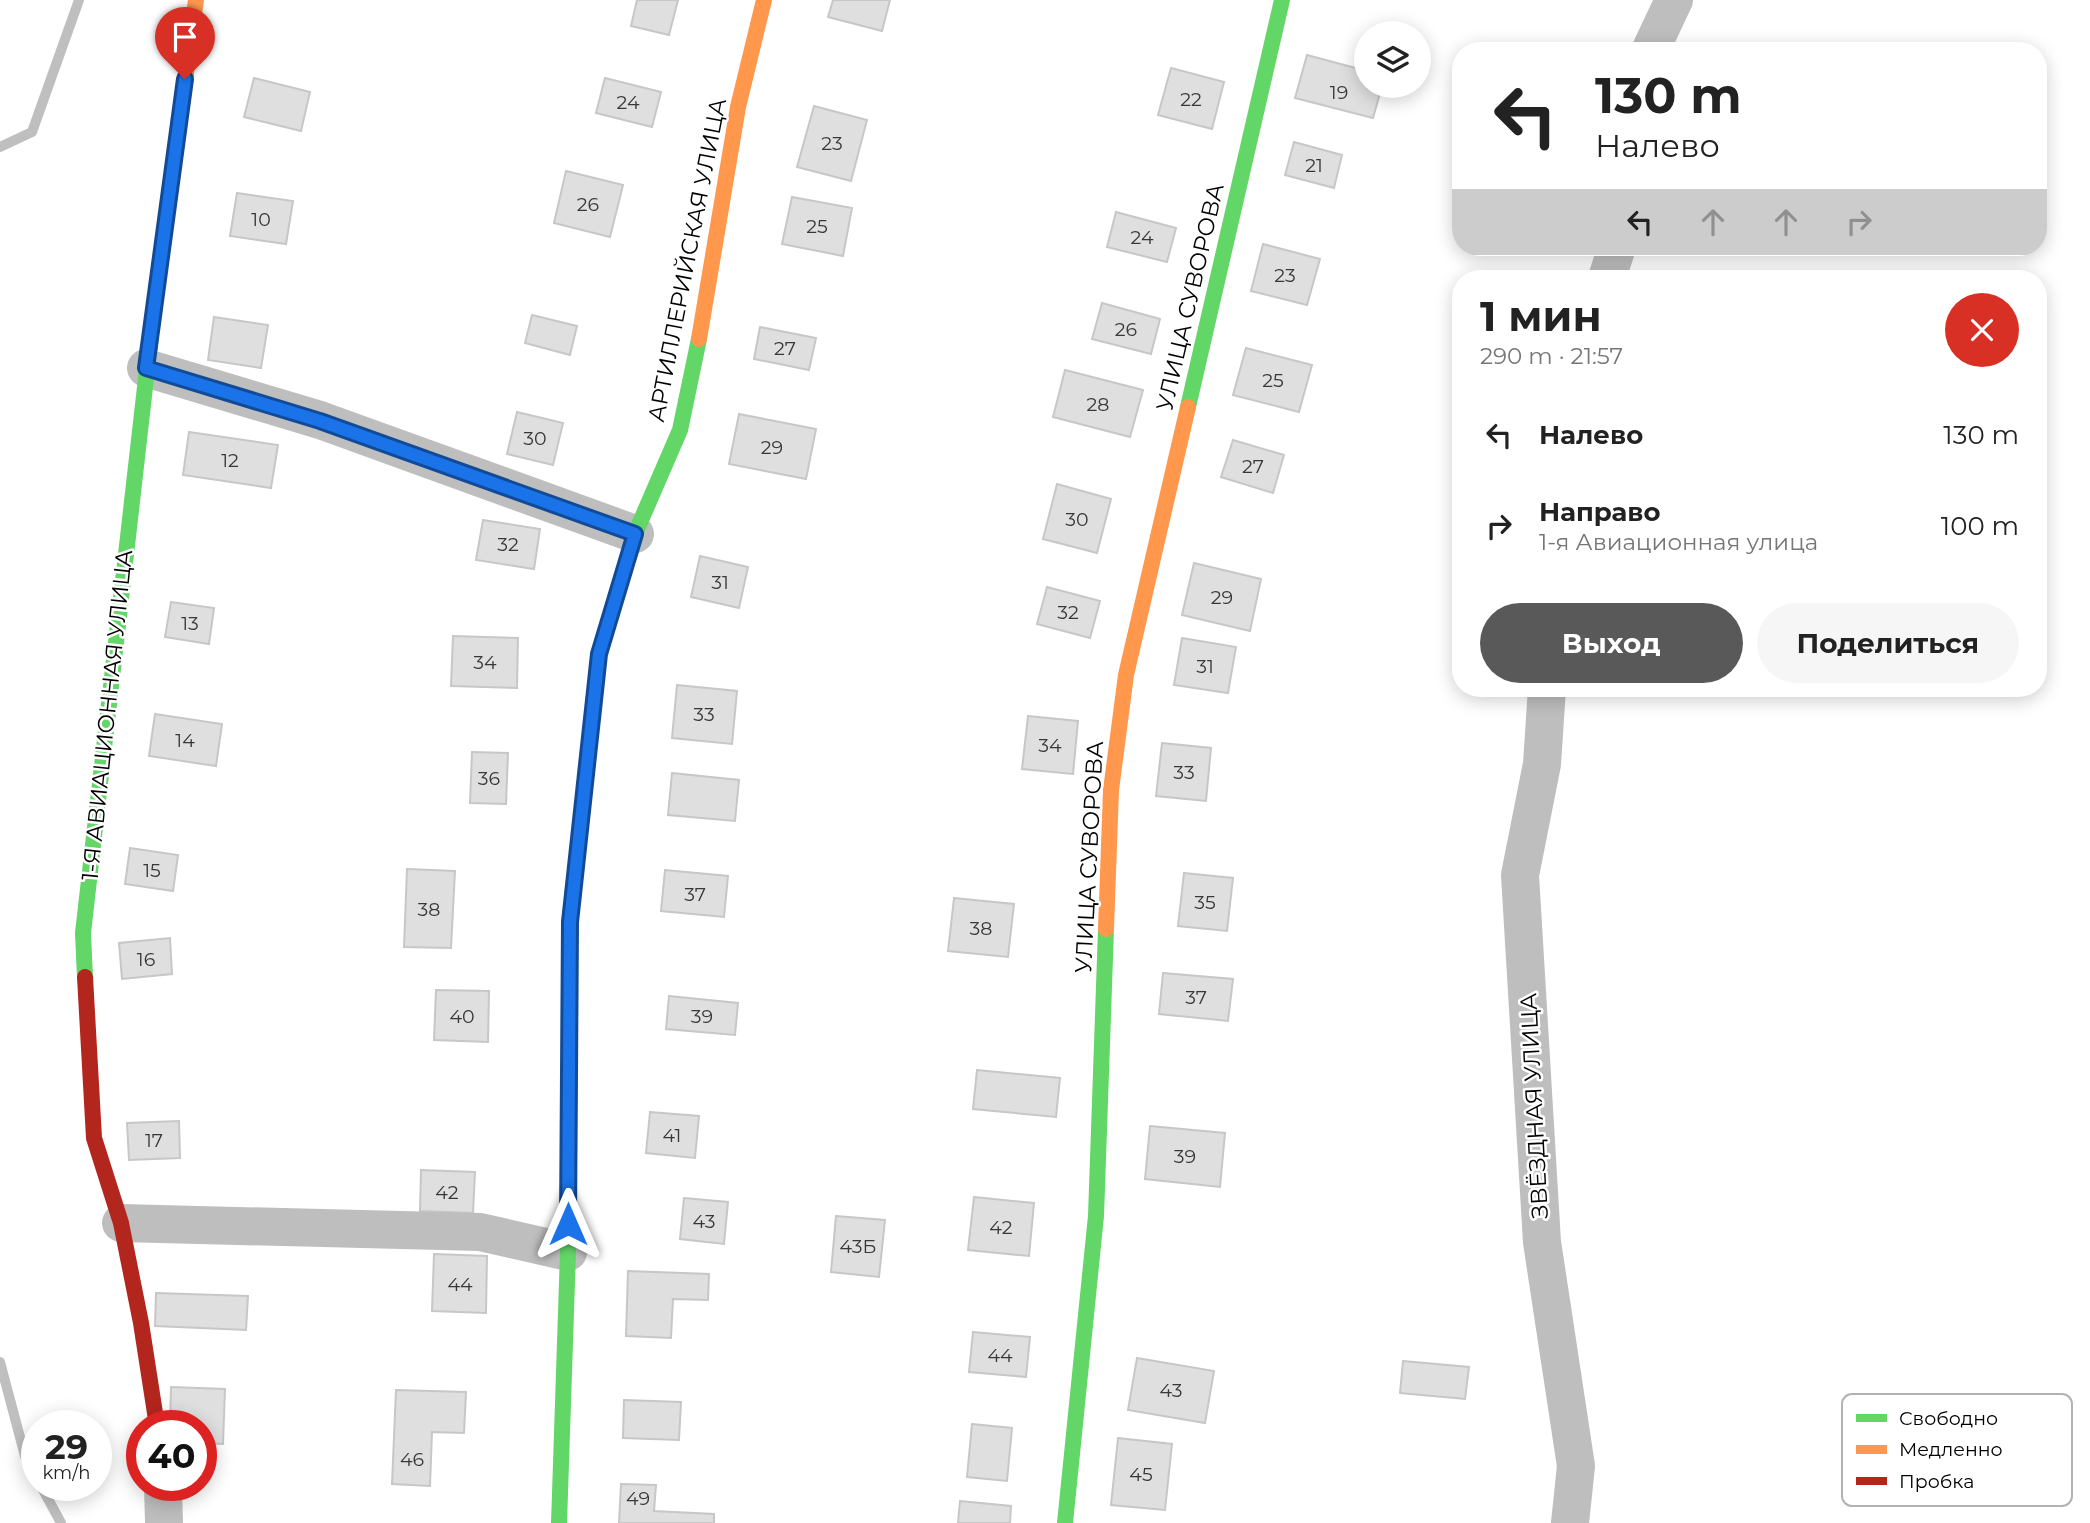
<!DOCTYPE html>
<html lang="ru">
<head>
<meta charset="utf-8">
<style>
	:root { --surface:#fff; --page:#f6f6f6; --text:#222; --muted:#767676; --accent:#595959 }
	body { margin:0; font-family:Montserrat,sans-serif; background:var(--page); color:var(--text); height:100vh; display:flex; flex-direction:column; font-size:26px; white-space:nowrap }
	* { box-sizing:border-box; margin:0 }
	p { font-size:23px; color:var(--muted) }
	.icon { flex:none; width:38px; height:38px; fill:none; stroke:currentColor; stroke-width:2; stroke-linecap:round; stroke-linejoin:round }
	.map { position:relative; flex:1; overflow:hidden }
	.details { position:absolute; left:1452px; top:270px; width:595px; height:427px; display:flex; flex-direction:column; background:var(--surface); border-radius:28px; box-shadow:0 4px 18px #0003 }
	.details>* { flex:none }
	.guide { position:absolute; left:1452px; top:42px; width:595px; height:214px; border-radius:28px; box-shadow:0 4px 18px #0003; background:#fff; color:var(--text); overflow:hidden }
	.fabs { position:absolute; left:1354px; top:21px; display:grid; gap:14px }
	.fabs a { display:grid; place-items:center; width:77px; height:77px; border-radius:50%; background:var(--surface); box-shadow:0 4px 18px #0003; font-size:35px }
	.speed { position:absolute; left:21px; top:1410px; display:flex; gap:14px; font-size:35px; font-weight:700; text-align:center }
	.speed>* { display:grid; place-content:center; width:91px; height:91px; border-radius:50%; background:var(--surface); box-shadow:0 4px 18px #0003; line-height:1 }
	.speed small { font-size:18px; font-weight:400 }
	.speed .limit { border:10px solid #d22; background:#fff; color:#111 }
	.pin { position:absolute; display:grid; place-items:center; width:60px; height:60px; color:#fff; margin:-72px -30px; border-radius:50% 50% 50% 0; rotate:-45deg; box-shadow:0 0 7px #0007 }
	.pin .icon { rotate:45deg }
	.me { position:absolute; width:77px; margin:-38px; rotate:0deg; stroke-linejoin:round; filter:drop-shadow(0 0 5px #0008) }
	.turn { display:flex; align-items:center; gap:24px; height:147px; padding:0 28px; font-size:32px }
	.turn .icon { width:91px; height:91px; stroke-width:2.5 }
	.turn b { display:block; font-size:49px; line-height:60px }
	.lanes { display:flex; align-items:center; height:66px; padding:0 28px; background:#0003; justify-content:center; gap:35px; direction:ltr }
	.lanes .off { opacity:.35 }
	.round { display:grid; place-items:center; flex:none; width:74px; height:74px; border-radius:37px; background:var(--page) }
	.overview { display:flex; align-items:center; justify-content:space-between; height:119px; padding:0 28px }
	h1 { font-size:42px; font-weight:700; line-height:52px }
	.cta { display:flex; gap:14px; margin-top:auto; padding:14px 28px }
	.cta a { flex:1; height:80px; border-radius:42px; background:var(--accent); color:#fff; font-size:28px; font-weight:700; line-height:80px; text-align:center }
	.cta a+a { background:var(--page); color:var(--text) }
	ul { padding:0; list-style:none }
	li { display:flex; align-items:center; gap:21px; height:91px; padding:0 28px }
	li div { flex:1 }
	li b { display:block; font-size:26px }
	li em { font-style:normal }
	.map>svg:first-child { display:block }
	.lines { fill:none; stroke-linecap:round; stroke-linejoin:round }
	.stream { stroke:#bfbfbf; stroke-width:10 }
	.building { fill:#dfdfdf; stroke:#c7c7c7; stroke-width:2 }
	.street { stroke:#bebebe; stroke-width:38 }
	.fast { stroke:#63d668; stroke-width:16 }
	.slow { stroke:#ff974d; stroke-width:16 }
	.jam { stroke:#b3261e; stroke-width:16 }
	.route-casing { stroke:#114b97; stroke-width:18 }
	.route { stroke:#1a73e8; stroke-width:12 }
	.labels { text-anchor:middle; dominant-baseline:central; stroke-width:5; stroke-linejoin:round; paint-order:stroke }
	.number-label { font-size:19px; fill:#383838 }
	.street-label { font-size:23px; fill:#000; stroke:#fff }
	.key { fill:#fff; stroke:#b2b2b2; stroke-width:2 }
	.key-label { font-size:19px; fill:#000 }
</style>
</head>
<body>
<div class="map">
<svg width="2090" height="1523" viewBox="0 0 2090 1523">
	<rect width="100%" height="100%" fill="#fff"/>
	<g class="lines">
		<path class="stream" d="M 0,147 L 32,132 L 79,0
			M 0,1362 L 25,1456 L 37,1478
			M 41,1486 L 61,1523"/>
	</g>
	<path class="building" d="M 637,0 L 678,0 L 669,35 L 631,26 Z
		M 833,0 L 890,0 L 882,31 L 828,17 Z
		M 1307,55 L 1367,71 L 1367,86 L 1382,86 L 1373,118 L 1295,98 Z
		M 1171,68 L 1224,82 L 1212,129 L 1158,115 Z
		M 254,78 L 310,92 L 301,131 L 244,117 Z
		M 605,78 L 661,92 L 652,127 L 596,113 Z
		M 814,106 L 867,120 L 851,181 L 797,167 Z
		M 1294,142 L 1342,155 L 1334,188 L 1285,175 Z
		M 566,171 L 623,185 L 610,237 L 554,223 Z
		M 237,193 L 293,201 L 286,244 L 230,236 Z
		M 792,197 L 852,208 L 843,256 L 782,244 Z
		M 1116,212 L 1176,228 L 1167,262 L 1107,247 Z
		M 1263,244 L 1320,259 L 1307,305 L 1251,291 Z
		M 1102,303 L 1160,319 L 1151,354 L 1092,339 Z
		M 532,315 L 577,326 L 570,355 L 525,343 Z
		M 214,317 L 268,325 L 261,368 L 208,360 Z
		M 760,327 L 816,338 L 809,370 L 754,359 Z
		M 1246,348 L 1312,365 L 1299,412 L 1233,395 Z
		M 1065,370 L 1143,390 L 1130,437 L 1053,417 Z
		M 517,412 L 563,423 L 553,465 L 507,454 Z
		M 739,414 L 816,429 L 806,479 L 729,464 Z
		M 189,432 L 278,445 L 271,488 L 183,475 Z
		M 1233,440 L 1284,455 L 1273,493 L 1221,477 Z
		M 1057,484 L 1111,499 L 1097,553 L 1043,539 Z
		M 483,520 L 540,529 L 534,569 L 476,560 Z
		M 700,556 L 748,567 L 739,608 L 691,597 Z
		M 1194,563 L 1261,579 L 1250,631 L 1182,615 Z
		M 1047,587 L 1100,601 L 1090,638 L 1037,624 Z
		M 171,602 L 214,608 L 209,644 L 165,637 Z
		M 453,636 L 518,638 L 517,688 L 451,686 Z
		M 1182,638 L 1236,647 L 1228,693 L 1174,685 Z
		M 677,685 L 737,691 L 732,744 L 672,738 Z
		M 155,714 L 222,724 L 216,766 L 149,756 Z
		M 1028,716 L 1078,721 L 1073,774 L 1022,769 Z
		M 1162,743 L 1211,748 L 1206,801 L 1156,796 Z
		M 472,752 L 508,753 L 506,804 L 470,803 Z
		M 672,773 L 739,780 L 735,821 L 668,815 Z
		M 130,848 L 178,855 L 173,891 L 125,884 Z
		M 407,869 L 455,871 L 451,948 L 404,947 Z
		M 665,870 L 728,876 L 724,917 L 661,911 Z
		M 1184,873 L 1233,878 L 1227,931 L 1178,926 Z
		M 954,898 L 1014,904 L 1008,957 L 948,951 Z
		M 170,938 L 172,974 L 122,979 L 119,943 Z
		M 1163,973 L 1233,979 L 1228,1021 L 1159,1014 Z
		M 436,990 L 489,991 L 488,1042 L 434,1040 Z
		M 669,996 L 738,1003 L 735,1035 L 666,1029 Z
		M 977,1070 L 1060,1078 L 1056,1117 L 973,1109 Z
		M 650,1112 L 699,1116 L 695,1158 L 646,1153 Z
		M 179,1121 L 180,1158 L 129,1160 L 127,1123 Z
		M 1150,1126 L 1225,1133 L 1220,1187 L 1145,1179 Z
		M 421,1170 L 475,1172 L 473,1213 L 420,1211 Z
		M 974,1197 L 1034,1203 L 1029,1256 L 968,1250 Z
		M 684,1198 L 728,1202 L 724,1244 L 680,1239 Z
		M 836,1216 L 885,1220 L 879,1277 L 831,1272 Z
		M 434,1254 L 487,1256 L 486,1313 L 432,1311 Z
		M 628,1271 L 709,1274 L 708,1300 L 673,1299 L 671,1338 L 626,1336 Z
		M 156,1293 L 248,1296 L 246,1330 L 155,1326 Z
		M 973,1332 L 1030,1337 L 1026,1377 L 969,1372 Z
		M 1137,1358 L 1214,1371 L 1205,1423 L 1128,1410 Z
		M 1403,1361 L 1469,1367 L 1465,1399 L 1400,1393 Z
		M 171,1387 L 225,1389 L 223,1444 L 201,1443 L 201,1426 L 170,1426 Z
		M 396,1390 L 466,1392 L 464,1433 L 432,1432 L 430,1486 L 392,1484 Z
		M 624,1400 L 681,1402 L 679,1440 L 623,1438 Z
		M 972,1424 L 1012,1428 L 1007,1481 L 967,1477 Z
		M 1118,1438 L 1172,1444 L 1165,1510 L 1111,1505 Z
		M 621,1484 L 656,1485 L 654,1511 L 714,1514 L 714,1523 L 619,1523 Z
		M 960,1501 L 1011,1506 L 1010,1523 L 958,1523 Z"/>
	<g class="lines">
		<path class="street" d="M 1650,51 L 1674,0
			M 1607,278 L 1617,247
			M 146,368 L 320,420 L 635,534
			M 1547,688 L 1542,764 L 1520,875 L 1542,1242 L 1576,1466 L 1570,1523
			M 121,1223 L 480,1232 L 568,1252
			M 163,1486 L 164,1523"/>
		<path class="fast" d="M 1188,407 L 1282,0
			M 591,727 L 599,654 L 635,534 L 680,430 L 699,339
			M 85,977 L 83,933 L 155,299
			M 559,1523 L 568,1252 L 569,1165
			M 1065,1523 L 1096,1216 L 1106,929"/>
		<path class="slow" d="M 155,299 L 196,0
			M 699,339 L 738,107 L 764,0
			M 1106,929 L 1111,790 L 1126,675 L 1188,407
			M 569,1165 L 570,922 L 591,727"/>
		<path class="jam" d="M 85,977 L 94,1138 L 121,1223 L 141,1323 L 157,1426"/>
	</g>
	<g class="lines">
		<defs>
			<path id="route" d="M 185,79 L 146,368 L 320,421 L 635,534 L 599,654 L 570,922 L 568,1224"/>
		</defs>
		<use href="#route" class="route-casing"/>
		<use href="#route" class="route"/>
	</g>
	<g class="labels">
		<g class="number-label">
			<text x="1339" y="92">19</text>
			<text x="1191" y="99">22</text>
			<text x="628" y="102">24</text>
			<text x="832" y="143">23</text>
			<text x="1314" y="165">21</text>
			<text x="588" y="204">26</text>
			<text x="261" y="219">10</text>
			<text x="817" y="226">25</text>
			<text x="1142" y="237">24</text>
			<text x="1285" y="275">23</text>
			<text x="1126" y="329">26</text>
			<text x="785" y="348">27</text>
			<text x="1273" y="380">25</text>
			<text x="1098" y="404">28</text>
			<text x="535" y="438">30</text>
			<text x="772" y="447">29</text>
			<text x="230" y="460">12</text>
			<text x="1253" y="466">27</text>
			<text x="1077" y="519">30</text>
			<text x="508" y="544">32</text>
			<text x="720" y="582">31</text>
			<text x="1222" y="597">29</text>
			<text x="1068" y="612">32</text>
			<text x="190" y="623">13</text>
			<text x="485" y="662">34</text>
			<text x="1205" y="666">31</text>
			<text x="704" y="714">33</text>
			<text x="185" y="740">14</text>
			<text x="1050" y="745">34</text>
			<text x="1184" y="772">33</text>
			<text x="489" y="778">36</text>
			<text x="152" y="870">15</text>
			<text x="695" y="894">37</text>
			<text x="1205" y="902">35</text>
			<text x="429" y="909">38</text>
			<text x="981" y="928">38</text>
			<text x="146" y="959">16</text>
			<text x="1196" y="997">37</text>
			<text x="462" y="1016">40</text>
			<text x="702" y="1016">39</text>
			<text x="672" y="1135">41</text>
			<text x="154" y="1140">17</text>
			<text x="1185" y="1156">39</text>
			<text x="447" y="1192">42</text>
			<text x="704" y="1221">43</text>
			<text x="1001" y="1227">42</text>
			<text x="858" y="1246">43Б</text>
			<text x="460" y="1284">44</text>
			<text x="1000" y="1355">44</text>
			<text x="1171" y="1390">43</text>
			<text x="412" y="1459">46</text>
			<text x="1141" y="1474">45</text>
			<text x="638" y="1498">49</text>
		</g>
		<g class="street-label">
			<text transform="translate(687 260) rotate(-79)">АРТИЛЛЕРИЙСКАЯ УЛИЦА</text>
			<text transform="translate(1190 297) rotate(-77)">УЛИЦА СУВОРОВА</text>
			<text transform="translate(107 715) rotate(-84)">1-Я АВИАЦИОННАЯ УЛИЦА</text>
			<text transform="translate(1089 857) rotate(-87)">УЛИЦА СУВОРОВА</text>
			<text transform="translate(1534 1106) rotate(-93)">ЗВЁЗДНАЯ УЛИЦА</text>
		</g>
	</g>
	<rect x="1842" y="1394" width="230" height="112" rx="10" class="key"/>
	<rect x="1856" y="1414" width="31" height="8" fill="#63d668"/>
	<rect x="1856" y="1445" width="31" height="9" fill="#ff974d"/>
	<rect x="1856" y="1477" width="31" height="8" fill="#b3261e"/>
	<g class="key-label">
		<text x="1899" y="1425">Свободно</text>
		<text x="1899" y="1456">Медленно</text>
		<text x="1899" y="1488">Пробка</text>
	</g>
</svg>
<div class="fabs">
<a><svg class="icon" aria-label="layers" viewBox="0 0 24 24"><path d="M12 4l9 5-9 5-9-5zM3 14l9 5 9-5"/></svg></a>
</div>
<div class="speed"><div>29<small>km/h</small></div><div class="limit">40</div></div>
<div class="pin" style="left:185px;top:79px;background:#d93025"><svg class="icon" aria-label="arrive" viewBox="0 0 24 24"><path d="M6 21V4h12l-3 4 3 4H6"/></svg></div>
<svg class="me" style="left:568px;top:1224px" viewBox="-20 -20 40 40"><path d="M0-17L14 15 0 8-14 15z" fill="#1a73e8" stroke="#fff" stroke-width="4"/></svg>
<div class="guide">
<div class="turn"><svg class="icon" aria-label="left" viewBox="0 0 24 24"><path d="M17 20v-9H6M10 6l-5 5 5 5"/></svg><div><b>130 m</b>Налево</div></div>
<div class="lanes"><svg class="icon" aria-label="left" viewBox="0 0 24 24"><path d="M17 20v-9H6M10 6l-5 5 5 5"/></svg><svg class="icon off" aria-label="ahead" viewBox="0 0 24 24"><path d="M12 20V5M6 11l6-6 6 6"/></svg><svg class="icon off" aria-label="ahead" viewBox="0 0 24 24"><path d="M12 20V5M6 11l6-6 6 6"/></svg><svg class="icon off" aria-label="right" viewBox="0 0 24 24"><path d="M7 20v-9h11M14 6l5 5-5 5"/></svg></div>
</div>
<section class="details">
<div class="overview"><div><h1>1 мин</h1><p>290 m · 21:57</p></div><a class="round" style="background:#d93025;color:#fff"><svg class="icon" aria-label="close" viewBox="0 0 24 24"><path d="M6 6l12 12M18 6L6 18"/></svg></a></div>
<ul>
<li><svg class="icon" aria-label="left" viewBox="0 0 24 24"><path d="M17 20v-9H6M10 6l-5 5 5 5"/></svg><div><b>Налево</b></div><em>130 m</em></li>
<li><svg class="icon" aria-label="right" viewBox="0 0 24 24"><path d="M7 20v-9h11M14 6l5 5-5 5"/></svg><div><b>Направо</b><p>1-я Авиационная улица</p></div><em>100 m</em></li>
</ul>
<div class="cta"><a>Выход</a><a>Поделиться</a></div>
</section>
</div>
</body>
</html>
